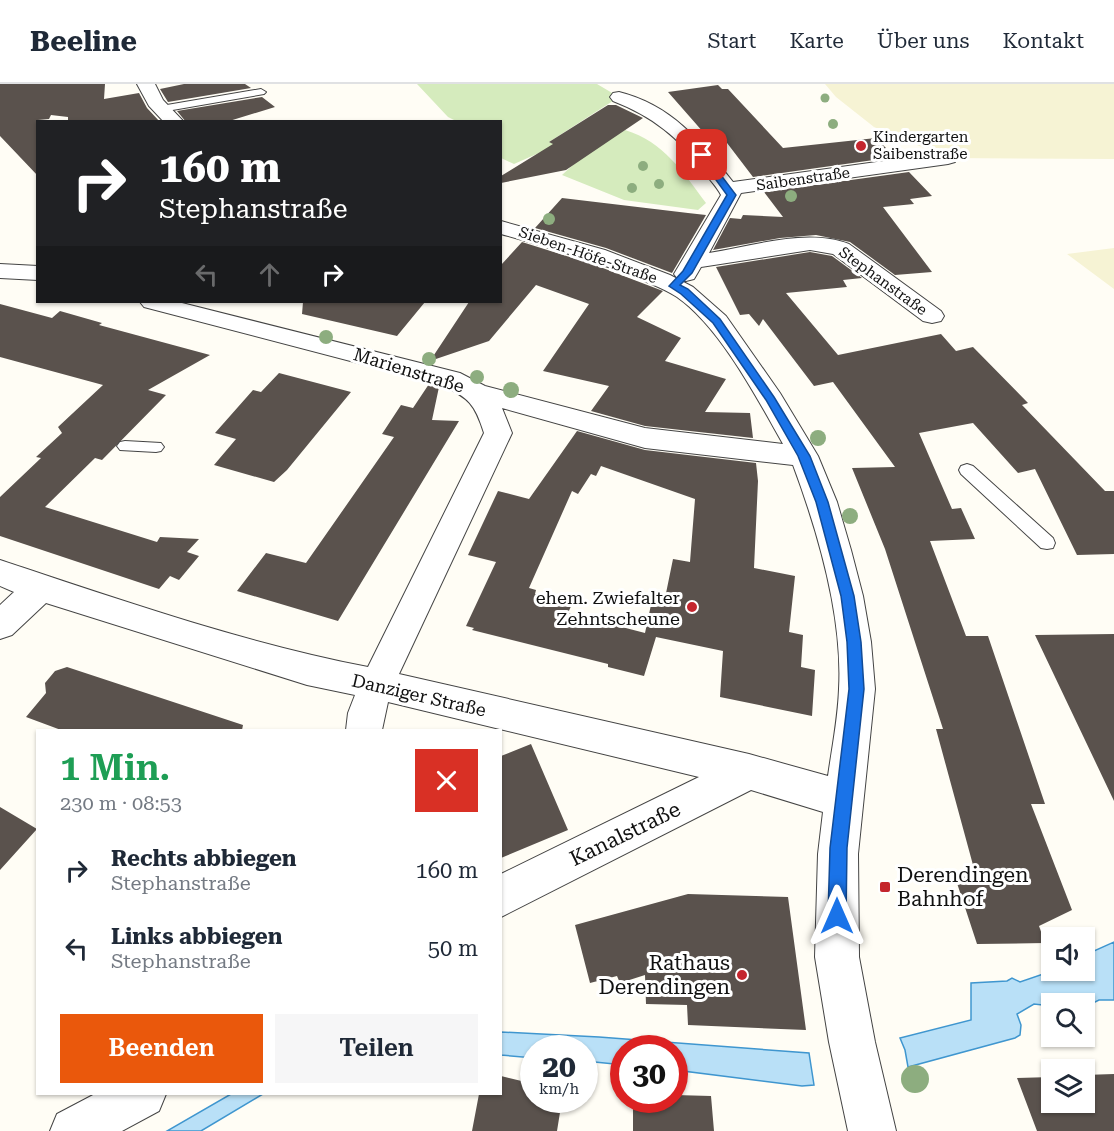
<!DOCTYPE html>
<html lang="de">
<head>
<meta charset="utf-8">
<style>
	:root { --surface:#fff; --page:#f6f6f7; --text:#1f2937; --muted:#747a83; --line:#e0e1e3; --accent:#ea580c }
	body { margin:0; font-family:"Roboto Serif",serif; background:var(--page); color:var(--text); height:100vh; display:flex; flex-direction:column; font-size:22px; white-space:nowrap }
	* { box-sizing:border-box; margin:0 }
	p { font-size:20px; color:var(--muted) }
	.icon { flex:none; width:33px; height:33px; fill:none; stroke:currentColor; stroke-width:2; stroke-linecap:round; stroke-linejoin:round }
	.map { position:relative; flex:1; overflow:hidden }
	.sheet { position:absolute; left:36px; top:645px; width:466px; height:366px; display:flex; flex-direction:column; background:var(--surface); border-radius:0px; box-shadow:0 2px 4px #0004 }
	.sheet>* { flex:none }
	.guide { position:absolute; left:36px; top:36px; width:466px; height:183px; border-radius:0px; box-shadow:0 2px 4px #0004; background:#202124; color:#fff; overflow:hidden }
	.fabs { position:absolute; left:1041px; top:843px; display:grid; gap:12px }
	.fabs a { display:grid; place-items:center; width:54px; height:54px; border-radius:0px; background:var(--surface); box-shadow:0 2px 4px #0004; font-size:30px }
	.speed { position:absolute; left:520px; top:951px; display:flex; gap:12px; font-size:30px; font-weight:700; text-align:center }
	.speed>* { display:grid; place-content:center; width:78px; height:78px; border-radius:50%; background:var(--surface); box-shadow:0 2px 4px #0004; line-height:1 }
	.speed small { font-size:15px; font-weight:400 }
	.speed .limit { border:9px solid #d22; background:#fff; color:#111 }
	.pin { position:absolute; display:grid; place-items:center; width:51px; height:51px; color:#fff; margin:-26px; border-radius:12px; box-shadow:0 3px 9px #0006 }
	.me { position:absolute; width:66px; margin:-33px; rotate:0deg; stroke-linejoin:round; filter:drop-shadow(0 0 4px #0008) }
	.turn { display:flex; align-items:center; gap:21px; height:126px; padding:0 24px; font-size:27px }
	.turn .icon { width:78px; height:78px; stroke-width:2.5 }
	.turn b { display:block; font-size:42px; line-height:51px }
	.lanes { display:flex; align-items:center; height:57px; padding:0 24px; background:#0003; justify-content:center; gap:30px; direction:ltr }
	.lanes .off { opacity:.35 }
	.round { display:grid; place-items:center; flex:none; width:63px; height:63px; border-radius:0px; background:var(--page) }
	.headline { display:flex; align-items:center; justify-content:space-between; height:102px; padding:0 24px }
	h1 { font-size:36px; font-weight:600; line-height:45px; color:#1e9e55 }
	.cta { display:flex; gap:12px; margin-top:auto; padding:12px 24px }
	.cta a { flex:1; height:69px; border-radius:0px; background:var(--accent); color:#fff; font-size:24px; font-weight:600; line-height:69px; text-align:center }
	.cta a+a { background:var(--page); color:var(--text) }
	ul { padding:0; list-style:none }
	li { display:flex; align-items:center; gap:18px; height:78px; padding:0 24px }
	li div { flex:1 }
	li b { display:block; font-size:22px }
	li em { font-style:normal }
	header { display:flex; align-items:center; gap:36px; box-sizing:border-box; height:84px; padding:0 30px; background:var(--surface); border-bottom:2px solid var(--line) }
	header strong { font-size:28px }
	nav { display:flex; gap:33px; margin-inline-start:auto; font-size:21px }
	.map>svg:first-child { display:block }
	.farmland { fill:#f6f3d4 }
	.green { fill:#d5ebbd }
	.water { fill:#b9e0f7; stroke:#3f96cf; stroke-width:1.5 }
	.building { fill:#5a524d; fill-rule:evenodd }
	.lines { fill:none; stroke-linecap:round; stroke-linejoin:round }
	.lane-casing { stroke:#444; stroke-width:2 }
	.street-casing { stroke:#444; stroke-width:2 }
	.lane { fill:#fff; fill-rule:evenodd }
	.street { fill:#fff; fill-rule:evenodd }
	.tree { fill:#8dad7f }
	.route { fill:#1a73e8; stroke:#114b97; stroke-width:1.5 }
	.poi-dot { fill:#c4262e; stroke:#fff; stroke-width:2 }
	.labels { text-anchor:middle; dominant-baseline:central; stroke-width:6; stroke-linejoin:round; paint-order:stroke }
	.far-poi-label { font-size:15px; fill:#111; stroke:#fff; text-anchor:start }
	.far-street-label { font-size:15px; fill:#111; stroke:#fff }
	.street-label { font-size:18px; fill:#111; stroke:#fff }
	.poi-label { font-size:18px; fill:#111; stroke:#fff; text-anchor:end }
	.near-street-label { font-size:21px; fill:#111; stroke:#fff }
	.near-poi-label { font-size:21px; fill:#111; stroke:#fff; text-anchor:start }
</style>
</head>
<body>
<header>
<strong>Beeline</strong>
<nav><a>Start</a><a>Karte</a><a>Über uns</a><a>Kontakt</a></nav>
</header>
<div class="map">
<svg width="1114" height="1047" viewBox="0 0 1114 1047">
	<rect width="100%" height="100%" fill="#fffdf5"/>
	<path class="farmland" d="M 825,0 L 1114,0 L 1114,75 L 948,74 L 874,43 L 836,13 Z
		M 1114,164 L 1114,205 L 1067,170 Z"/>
	<path class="green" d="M 417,0 L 597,0 L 619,13 L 549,58 L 557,61 L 514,80 L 501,74 L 501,38 L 456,37 L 448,33 Z
		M 625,46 C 664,58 683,88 706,119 L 698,126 L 624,116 L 562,91 L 587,68 Z"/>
	<path class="water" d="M 1114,858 L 1114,916 L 1099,916 L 1085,923 L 1084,920 L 1052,920 L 1051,922 L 1034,920 L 1017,930 L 1021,941 L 1020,951 L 1015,954 L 908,983 L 905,966 L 900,954 L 971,936 L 971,899 L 1007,897 L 1012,894 L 1020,898 L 1052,887 L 1084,886 L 1085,871 Z
		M 501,948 L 599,953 L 809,969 L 814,1001 L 802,1002 L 675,986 L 675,964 L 624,964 L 624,981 L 585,977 L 585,964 L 534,964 L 534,974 L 501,971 Z
		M 231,1010 L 263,1010 L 201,1047 L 167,1047 Z"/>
	<path class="building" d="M 0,0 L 105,0 L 104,15 L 139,9 L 147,24 L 160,38 L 68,38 L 68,33 L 51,31 L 49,35 L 38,36 L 38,92 L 0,52 Z
		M 184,0 L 245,0 L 251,4 L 168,18 L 160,5 Z
		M 718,1 L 722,5 L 728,5 L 783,64 L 876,54 L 895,73 L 753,93 L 724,55 L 711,57 L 668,8 Z
		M 262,13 L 275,23 L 226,38 L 186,38 L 177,27 Z
		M 608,21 L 616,21 L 643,34 L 566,86 L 501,99 L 501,92 L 553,60 L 549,58 Z
		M 909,88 L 932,112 L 910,115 L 914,120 L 883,123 L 932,188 L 895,191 L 850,158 L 816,151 L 780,154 L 713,166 L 730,134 L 741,135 L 743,131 L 783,133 L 764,108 Z
		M 562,114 L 688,129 L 706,131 L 672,189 L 606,164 L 535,144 Z
		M 522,158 L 595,181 L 663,207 L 637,233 L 681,254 L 665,277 L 726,295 L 705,328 L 750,329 L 753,354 L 645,342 L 591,327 L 609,302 L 543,287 L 589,220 L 536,201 L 489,257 L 430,277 L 469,218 L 501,218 L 501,181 Z
		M 810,168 L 832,172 L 862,194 L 843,196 L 847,203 L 786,209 L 838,271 L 941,250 L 956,267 L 973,263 L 1028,319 L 1022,321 L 1105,407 L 1114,407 L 1114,470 L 1077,471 L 1035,385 L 1018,389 L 973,339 L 919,349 L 952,425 L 961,424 L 975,455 L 930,457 L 966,552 L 988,552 L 1045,720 L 1031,720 L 1072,826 L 1039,842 L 1045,859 L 977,860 L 955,793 L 976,792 L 936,645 L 943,645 L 885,465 L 852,384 L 895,383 L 833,298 L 814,302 L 763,235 L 759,242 L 749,230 L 740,231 L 716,183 Z
		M 303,218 L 425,218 L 397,252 L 302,230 Z
		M 0,220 L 52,234 L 60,227 L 102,239 L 99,241 L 210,271 L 148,306 L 166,311 L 102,376 L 95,374 L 45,423 L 157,458 L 160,453 L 199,455 L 187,468 L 199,472 L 179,496 L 170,492 L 159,505 L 0,452 L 0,413 L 41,374 L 36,373 L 62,349 L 58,343 L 103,301 L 0,273 Z
		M 279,289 L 351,308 L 287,386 L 274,398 L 214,381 L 236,355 L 215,349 L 253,306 L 261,308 Z
		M 429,300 L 439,303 L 432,336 L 459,337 L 338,537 L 237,507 L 266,469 L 306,479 L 394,353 L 382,350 L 401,321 L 413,324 Z
		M 577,347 L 645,366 L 756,379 L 758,397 L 754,484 L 795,492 L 789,548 L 803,551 L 801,583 L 815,586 L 812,632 L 720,613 L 723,567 L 656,553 L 644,592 L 608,583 L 608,580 L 472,546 L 474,544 L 466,542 L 496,478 L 468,471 L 498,407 L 529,415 ZM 601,382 L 695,415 L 690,478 L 673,475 L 664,519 L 652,516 L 645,549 L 568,529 L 572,520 L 535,510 L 536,506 L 529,504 L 572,407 L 578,410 L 591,390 L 596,392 Z
		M 1114,550 L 1114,717 L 1035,551 Z
		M 67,583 L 243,641 L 242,646 L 61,646 L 26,633 L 46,609 L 45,599 L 55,587 Z
		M 531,660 L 568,746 L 501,774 L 501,672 Z
		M 0,723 L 37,745 L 0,786 Z
		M 688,810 L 788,813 L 806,946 L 688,941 L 687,921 L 646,920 L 645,891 L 620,899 L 617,892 L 590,899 L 575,841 Z
		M 1114,990 L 1114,1047 L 1037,1047 L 1017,994 L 1052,993 L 1052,1018 L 1084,1018 L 1084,991 Z
		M 501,992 L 534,1000 L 534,1016 L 562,1016 L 557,1047 L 472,1047 L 479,1010 L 501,1010 Z
		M 675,1011 L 711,1012 L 714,1047 L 633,1047 L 633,1016 L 675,1016 Z"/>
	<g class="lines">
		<defs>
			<path id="lane" d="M 261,5 L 266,8 L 264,10 L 161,28 L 156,25 L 161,22 Z
				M 125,357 L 161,359 L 164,363 L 161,367 L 156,368 L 120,366 L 117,362 L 120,358 Z
				M 967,380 L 973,382 L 1053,454 L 1055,459 L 1053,464 L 1047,465 L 1041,464 L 961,390 L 959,386 L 961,382 Z"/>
			<path id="street" d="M 137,0 L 155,0 L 163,16 L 184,38 L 164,38 L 149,22 Z
				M 619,8 C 672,21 701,58 733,98 L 948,68 L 955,70 L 958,74 L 955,78 L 948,80 L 741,109 L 709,169 C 753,162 807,144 849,160 L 941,227 L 944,232 L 941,237 L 932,239 L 923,237 L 833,170 L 810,166 L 701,183 L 694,195 L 686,197 L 678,195 L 674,190 L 721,111 C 717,103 710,96 704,88 C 680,54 652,32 613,17 L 610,13 L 613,9 Z
				M 501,137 L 605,166 L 670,191 L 693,203 L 726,232 L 780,309 L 818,372 L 837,418 L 851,466 L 863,512 L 871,558 L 875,605 L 858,770 L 859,873 L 875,958 L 896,1047 L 848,1047 L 829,958 L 815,873 L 818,770 L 823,728 L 751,706 L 501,833 L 501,790 L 699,693 L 388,618 L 382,646 L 346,646 L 348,629 L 355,611 L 307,601 L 46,519 L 12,551 L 0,555 L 0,521 L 14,508 L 0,502 L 0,476 C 121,516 243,559 368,583 L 484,349 C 475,320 469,314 442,301 L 144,223 L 140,218 L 178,218 L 460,289 L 485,302 L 645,344 L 783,360 C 757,314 720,243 677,213 C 662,203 643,197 627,190 C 586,174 543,162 501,150 ZM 502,324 L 645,364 L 793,381 C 818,448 843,533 839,605 C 838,634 832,664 828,692 L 749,670 L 399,590 L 512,349 Z
				M 0,180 L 38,182 L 38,196 L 0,194 Z
				M 95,1010 L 166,1010 L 159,1027 L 122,1047 L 50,1047 L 57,1030 Z"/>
		</defs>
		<use href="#lane" class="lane-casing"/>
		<use href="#street" class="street-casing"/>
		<use href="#lane" class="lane"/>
		<use href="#street" class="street"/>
	</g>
	<g class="tree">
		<circle cx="825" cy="14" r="4.5"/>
		<circle cx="833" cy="40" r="5"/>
		<circle cx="643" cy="82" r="5"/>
		<circle cx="659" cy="100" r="5"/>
		<circle cx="632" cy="104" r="5"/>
		<circle cx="791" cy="112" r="6"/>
		<circle cx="549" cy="135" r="6"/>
		<circle cx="326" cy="253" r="7"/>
		<circle cx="429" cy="275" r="7"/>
		<circle cx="477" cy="293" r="7"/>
		<circle cx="511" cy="306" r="8"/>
		<circle cx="818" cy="354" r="8"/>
		<circle cx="850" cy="432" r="8"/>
		<circle cx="915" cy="995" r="14"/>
	</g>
	<path class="route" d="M 699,70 L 705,70 L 736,111 L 692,189 L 680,201 L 688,205 L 720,235 L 774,313 L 810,372 L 828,418 L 854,512 L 861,558 L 864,605 L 847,764 L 846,832 L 843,838 L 837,841 L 831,838 L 828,832 L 830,764 L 849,605 L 847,558 L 841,512 L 816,418 L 798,372 L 766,316 L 713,239 L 681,210 L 669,202 L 683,187 L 727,111 L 698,71 Z"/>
	<g class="poi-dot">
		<circle cx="861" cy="62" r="6"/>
		<circle cx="692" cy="523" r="6"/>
		<rect x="879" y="797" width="12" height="12" rx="3"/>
		<circle cx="742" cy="891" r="6"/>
	</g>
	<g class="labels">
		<g class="far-poi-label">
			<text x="873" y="53">Kindergarten<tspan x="873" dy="17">Saibenstraße</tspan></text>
		</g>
		<g class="far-street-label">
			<text transform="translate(803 95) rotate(-8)">Saibenstraße</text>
			<text transform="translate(588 171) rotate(19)">Sieben-Höfe-Straße</text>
			<text transform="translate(883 197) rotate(36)">Stephanstraße</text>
		</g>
		<g class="street-label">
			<text transform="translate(409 286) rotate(17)">Marienstraße</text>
			<text transform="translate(419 611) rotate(13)">Danziger Straße</text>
		</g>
		<g class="poi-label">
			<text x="680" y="513">ehem. Zwiefalter<tspan x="680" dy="21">Zehntscheune</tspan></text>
		</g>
		<g class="near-street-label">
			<text transform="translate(625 750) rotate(-26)">Kanalstraße</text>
		</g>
		<g class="near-poi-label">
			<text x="897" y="791">Derendingen<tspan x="897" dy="24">Bahnhof</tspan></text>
			<text x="730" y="879" text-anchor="end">Rathaus<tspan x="730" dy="24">Derendingen</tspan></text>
		</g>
	</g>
</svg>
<div class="fabs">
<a><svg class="icon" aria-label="sound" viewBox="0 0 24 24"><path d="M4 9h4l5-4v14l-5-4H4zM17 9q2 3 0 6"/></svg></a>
<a><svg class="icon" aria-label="search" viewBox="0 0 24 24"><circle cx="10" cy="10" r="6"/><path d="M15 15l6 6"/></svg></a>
<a><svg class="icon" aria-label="layers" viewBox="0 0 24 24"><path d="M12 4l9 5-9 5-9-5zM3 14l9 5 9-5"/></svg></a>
</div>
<div class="speed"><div>20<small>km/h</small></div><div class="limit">30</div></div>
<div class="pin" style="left:702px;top:71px;background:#d93025"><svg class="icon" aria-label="arrive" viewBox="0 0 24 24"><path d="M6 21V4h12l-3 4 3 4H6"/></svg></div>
<svg class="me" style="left:837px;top:832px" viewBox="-20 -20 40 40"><path d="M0-17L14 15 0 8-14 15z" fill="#1a73e8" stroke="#fff" stroke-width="4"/></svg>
<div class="guide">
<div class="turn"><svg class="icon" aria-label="right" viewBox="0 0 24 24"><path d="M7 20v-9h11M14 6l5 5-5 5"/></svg><div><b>160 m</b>Stephanstraße</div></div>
<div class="lanes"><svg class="icon off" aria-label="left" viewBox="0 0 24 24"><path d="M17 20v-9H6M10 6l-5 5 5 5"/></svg><svg class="icon off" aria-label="ahead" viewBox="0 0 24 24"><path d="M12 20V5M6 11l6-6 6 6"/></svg><svg class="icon" aria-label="right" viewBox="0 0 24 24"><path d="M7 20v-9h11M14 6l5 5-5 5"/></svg></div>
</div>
<section class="sheet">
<div class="headline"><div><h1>1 Min.</h1><p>230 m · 08:53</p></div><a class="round" style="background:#d93025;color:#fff"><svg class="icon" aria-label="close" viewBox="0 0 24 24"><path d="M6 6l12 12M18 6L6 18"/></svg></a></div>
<ul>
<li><svg class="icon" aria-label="right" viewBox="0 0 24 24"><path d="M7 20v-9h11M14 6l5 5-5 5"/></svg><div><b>Rechts abbiegen</b><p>Stephanstraße</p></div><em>160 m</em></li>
<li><svg class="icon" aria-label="left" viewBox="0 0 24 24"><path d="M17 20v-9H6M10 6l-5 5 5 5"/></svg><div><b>Links abbiegen</b><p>Stephanstraße</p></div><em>50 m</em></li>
</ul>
<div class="cta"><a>Beenden</a><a>Teilen</a></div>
</section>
</div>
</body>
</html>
